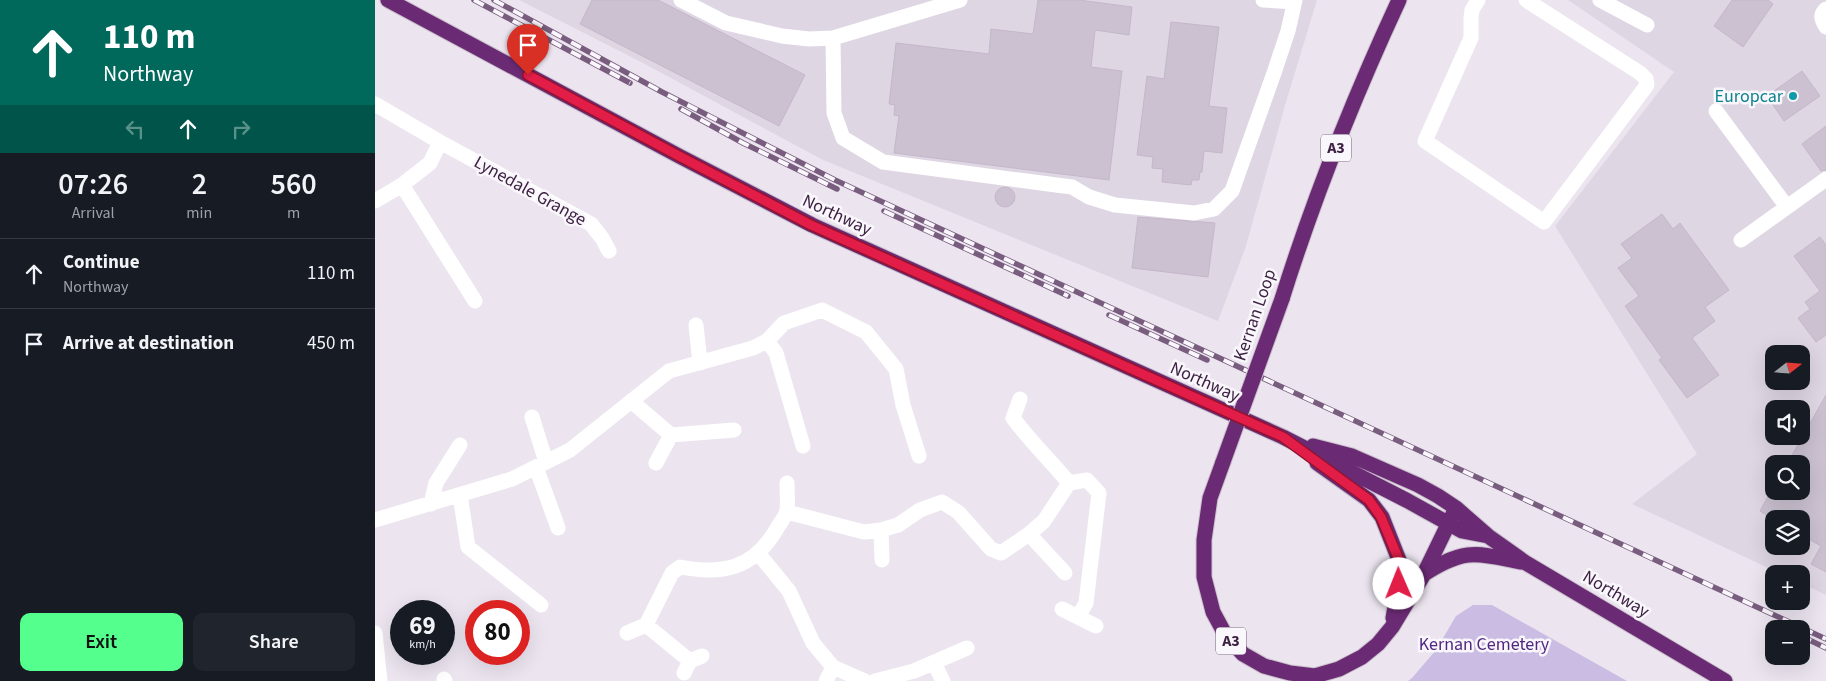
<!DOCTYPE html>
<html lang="en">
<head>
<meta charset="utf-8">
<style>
	:root { --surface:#171b24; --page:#20242c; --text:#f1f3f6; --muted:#9ea1a6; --line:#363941; --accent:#54ff8d }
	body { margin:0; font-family:"Source Sans 3",sans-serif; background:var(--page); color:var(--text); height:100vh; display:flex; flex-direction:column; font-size:19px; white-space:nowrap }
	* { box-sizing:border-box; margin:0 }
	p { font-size:16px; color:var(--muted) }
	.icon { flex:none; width:28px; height:28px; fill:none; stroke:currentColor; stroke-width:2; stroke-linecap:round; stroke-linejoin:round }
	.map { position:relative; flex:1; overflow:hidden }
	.side { display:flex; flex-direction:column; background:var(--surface); width:375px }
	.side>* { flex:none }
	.top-card { background:#00695c; color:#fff; overflow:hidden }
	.needle { width:32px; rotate:73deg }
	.fabs { position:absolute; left:1390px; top:345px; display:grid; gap:10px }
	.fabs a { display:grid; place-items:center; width:45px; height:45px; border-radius:10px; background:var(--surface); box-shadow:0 5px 20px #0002; font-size:25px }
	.speed { position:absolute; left:15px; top:600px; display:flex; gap:10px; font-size:25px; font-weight:700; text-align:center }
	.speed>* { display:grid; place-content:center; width:65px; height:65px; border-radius:50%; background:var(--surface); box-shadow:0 5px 20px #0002; line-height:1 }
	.speed small { font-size:12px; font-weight:400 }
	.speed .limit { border:8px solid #d22; background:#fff; color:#111 }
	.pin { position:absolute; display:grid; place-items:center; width:42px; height:42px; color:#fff; margin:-51px -21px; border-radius:50% 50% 50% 0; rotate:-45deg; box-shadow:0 0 5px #0007 }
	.pin .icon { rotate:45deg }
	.me { position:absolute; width:55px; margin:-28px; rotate:359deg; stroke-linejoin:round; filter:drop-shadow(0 0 4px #0008) }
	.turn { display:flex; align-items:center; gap:18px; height:105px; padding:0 20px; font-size:22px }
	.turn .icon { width:65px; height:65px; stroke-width:2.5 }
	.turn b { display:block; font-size:35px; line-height:42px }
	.lanes { display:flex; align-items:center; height:48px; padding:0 20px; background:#0003; justify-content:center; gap:25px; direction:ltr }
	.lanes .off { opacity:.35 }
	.eta { display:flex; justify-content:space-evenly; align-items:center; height:85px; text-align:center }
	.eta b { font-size:30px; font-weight:600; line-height:35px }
	.primary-button { display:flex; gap:10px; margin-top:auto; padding:10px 20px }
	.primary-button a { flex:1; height:58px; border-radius:10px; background:var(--accent); color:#111; font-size:20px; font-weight:600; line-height:58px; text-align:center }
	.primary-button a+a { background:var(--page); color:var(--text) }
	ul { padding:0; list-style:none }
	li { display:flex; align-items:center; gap:15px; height:70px; padding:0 20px; border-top:1px solid var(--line) }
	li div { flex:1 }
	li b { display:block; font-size:19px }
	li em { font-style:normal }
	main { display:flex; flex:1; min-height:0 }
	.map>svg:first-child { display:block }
	.built { fill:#dfd6e4; fill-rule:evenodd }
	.green { fill:#cabce3 }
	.building { fill:#cbc1d1; stroke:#c4b7ca }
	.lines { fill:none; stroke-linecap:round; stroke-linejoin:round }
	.highway-casing { stroke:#c9c1cb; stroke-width:17 }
	.minor { stroke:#fff; stroke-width:15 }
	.highway { stroke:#6b2a74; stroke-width:15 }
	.rail-casing { stroke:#795d7f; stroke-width:5.5 }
	.rail { stroke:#f9f7fb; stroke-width:4; stroke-dasharray:11; stroke-linecap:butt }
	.highway-bridge-casing { stroke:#c9c1cb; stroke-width:17; stroke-linecap:butt }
	.highway-bridge { stroke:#6b2a74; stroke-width:15 }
	.route-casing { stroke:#92132f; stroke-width:12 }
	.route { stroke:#e11d48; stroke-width:9 }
	.culture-dot { fill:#0f9aa8; stroke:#f9f7fb; stroke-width:2 }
	.labels { text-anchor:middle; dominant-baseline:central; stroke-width:5; stroke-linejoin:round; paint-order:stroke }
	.shield { fill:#f9f7fb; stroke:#76627b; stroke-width:1 }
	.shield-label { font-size:16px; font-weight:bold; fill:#3e2244 }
	.culture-label { font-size:18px; fill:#0d838f; stroke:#f9f7fb; text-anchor:end }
	.street-label { font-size:18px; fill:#3e2244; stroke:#f9f7fb }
	.park-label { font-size:18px; fill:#512780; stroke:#f9f7fb }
</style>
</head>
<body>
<main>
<section class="side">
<div class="top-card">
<div class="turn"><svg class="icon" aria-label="ahead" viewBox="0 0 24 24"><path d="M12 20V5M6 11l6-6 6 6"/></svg><div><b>110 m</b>Northway</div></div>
<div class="lanes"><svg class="icon off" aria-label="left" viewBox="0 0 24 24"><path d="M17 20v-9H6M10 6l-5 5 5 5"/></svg><svg class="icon" aria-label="ahead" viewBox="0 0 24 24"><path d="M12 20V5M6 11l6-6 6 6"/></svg><svg class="icon off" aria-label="right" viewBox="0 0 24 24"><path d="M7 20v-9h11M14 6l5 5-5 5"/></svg></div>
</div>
<div class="eta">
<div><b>07:26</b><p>Arrival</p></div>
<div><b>2</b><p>min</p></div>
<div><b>560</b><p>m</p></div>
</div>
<ul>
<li><svg class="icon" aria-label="ahead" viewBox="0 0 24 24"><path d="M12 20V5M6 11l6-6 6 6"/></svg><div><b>Continue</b><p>Northway</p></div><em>110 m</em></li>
<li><svg class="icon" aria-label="arrive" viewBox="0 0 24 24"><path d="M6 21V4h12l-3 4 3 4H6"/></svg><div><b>Arrive at destination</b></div><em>450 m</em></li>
</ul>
<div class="primary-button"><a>Exit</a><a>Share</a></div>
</section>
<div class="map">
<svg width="1451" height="681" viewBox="0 0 1451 681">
	<rect width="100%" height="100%" fill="#ece5f0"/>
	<path class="built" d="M 144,0 L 942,0 L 911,102 L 871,246 L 843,321 L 448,160 L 268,63 Z
		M 1193,0 L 1451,0 L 1451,595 L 1426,583 L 1426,574 L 1406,574 L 1257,504 L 1322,454 L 1180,226 L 1299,72 ZM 1399,354 L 1426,354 L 1426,381 L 1399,381 ZM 1399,409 L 1426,409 L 1426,436 L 1399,436 ZM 1399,464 L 1426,464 L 1426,491 L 1399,491 ZM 1399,519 L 1426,519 L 1426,546 L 1399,546 Z"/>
	<path class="green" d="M 1098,605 L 1117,605 L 1252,681 L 1033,681 L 1037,678 L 1061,650 L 1081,616 Z"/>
	<path class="building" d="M 217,0 L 283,0 L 430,75 L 404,126 L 205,24 Z
		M 663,0 L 704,0 L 757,7 L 754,35 L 720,30 L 716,67 L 747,71 L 734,180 L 519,153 L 524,116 L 519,115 L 520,105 L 514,104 L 521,43 L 614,54 L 616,29 L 658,34 Z
		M 1357,0 L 1393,0 L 1398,4 L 1368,47 L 1339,26 Z
		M 796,22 L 844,27 L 834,106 L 852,108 L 847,153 L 829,151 L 827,172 L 825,172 L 824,180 L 817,180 L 816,185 L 787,182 L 788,169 L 777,168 L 778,157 L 762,155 L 772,76 L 789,79 Z
		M 1427,71 L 1445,96 L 1409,121 L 1392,96 Z
		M 1451,126 L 1451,170 L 1446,171 L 1427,144 Z
		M620 197a10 10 0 1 1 20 0a10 10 0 1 1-20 0Z
		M 1287,214 L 1298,229 L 1305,223 L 1354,290 L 1330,307 L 1340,321 L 1317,338 L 1344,375 L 1312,398 L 1284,360 L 1287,358 L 1250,306 L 1264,296 L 1243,268 L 1257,258 L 1246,244 Z
		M 763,217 L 840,223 L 833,277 L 757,268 Z
		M 1445,237 L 1451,245 L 1451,335 L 1441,342 L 1423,318 L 1435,309 L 1430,302 L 1445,291 L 1419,256 Z
		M 1451,395 L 1451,572 L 1436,564 L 1446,546 L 1426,535 L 1426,519 L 1398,519 L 1385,511 L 1396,491 L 1426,491 L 1426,464 L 1412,464 Z"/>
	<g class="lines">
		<defs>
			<path id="highway" d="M 13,0 L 304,156 L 437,225 L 908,437 L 1033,501 L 1087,531 L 1113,536
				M 907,299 C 939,197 979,97 1024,0
				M 938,446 L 977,456 L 1043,485 L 1063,496 L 1081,508 L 1113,536 L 1151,563 L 1350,681
				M 848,462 L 835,498 L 829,540 L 829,577 L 838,612 L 851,636 L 868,654 L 889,666 L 915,673 L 940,676 L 964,669 L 987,657 L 1003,644 L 1017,627 L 1049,574 L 1081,508
				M 942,463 L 994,500 L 1007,517 L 1024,560 L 1024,584 L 1018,618
				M 1049,574 C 1062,566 1077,557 1093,555 C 1110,553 1129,559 1145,562"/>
		</defs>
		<use href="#highway" class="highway-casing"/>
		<path class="minor" d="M 306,0 L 351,23 L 407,36 L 434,39 L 458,38 L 585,0
			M 888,0 L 919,2
			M 1103,0 L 1097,10 L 1096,18 L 1096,38 L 1050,141 L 1169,222 L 1272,85 L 1271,79 L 1265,73 L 1151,0
			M 1225,0 L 1272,25
			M 1451,9 C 1444,15 1447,20 1451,27
			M 458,38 L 459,113 L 468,138 L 508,162 L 681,185 L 697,187 L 714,197 L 740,205 L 819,213 L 839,209 L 857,191 L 899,73 L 913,31 L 920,0
			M 0,104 L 65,142 L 216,224 L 227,238 L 234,251
			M 1341,111 L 1412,207
			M 27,185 L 100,301
			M 0,201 L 27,185 L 55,163 L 65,142
			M 1366,240 L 1451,179
			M 321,325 L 325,363
			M 392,341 L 401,353 L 428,446
			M 645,399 L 638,418 C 655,441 676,461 694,483
			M 256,401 L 296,435 L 359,430
			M 157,417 L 171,462
			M 281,463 L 296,435
			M 161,467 L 183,528
			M 85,495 L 93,547 L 166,605
			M 56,504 L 61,483 L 85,445
			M 412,512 L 489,532 L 506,530 L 523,525 L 545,510 L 567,502 L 583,512 L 616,549 L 626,553 L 654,534 L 669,521 L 694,483 L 712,480 L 724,493 L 711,603 L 703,617
			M 0,520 L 137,479 L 195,450 L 294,371 L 378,348 L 392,341 L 409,323 L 447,310 L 491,332 L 521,369 L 528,405 L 544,456
			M 506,530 L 507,560
			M 654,534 L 690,573
			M 383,553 L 414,591 L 438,643 L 458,667 L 490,681
			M 687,609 L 721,626
			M 271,625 L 315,661
			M 0,633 L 5,681
			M 252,633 L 271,625 L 297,573 L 305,567 C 347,575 378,569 401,530 C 404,524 411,517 412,510 C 413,502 412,492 412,483
			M 559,663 L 568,681
			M 309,673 L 315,661 L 327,656
			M 69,679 L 70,681
			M 451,681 L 458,667
			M 500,681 L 539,671 L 592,648"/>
		<use href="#highway" class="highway"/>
		<defs>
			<path id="rail" d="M 99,0 L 255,83
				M 119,0 L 287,92 L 460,180 L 1451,639
				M 306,109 L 368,143 L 462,189
				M 509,211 L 693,296
				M 734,315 L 832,360
				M 1426,636 L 1451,648"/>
		</defs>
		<use href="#rail" class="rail-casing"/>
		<use href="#rail" class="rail"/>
		<defs>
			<path id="highway-bridge" d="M 848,462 L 907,299"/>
		</defs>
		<use href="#highway-bridge" class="highway-bridge-casing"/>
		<use href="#highway-bridge" class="highway-bridge"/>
	</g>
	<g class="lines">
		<defs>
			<path id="route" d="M 153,75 L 304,156 L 436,225 L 908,437 L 994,500 L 1006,517 L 1024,560 L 1024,584"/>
		</defs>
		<use href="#route" class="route-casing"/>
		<use href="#route" class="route"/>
	</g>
	<circle class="culture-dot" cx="1418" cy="96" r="5"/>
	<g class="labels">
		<g class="shield">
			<rect x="946" y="134.5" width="30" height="27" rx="4"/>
			<rect x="841" y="627.5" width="30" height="27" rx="4"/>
		</g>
		<g class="shield-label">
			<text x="961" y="148">A3</text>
			<text x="856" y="641">A3</text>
		</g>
		<g class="culture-label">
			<text x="1408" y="96">Europcar</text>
		</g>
		<g class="street-label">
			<text transform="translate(155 191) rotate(29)">Lynedale Grange</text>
			<text transform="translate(462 215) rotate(25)">Northway</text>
			<text transform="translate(880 315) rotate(-71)">Kernan Loop</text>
			<text transform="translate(830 382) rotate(24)">Northway</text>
			<text transform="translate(1241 594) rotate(31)">Northway</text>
		</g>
		<g class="park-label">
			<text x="1109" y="644">Kernan Cemetery</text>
		</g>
	</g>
</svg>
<div class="fabs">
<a><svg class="needle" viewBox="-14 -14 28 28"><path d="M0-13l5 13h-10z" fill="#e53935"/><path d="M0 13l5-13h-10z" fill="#9ea1a6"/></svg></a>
<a><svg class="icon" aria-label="sound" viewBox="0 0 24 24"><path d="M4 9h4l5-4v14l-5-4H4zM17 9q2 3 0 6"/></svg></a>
<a><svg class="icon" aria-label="search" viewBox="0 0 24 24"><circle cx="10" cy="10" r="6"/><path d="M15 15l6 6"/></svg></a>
<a><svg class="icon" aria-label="layers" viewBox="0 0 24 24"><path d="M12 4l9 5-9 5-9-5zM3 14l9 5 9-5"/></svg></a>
<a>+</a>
<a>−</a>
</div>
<div class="speed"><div>69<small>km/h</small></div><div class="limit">80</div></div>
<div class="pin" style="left:153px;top:75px;background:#d93025"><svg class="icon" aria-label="arrive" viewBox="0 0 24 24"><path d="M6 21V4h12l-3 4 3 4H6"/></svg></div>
<svg class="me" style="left:1024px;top:584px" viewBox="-20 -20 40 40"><circle r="19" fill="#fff"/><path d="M0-13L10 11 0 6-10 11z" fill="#e11d48"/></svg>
</div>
</main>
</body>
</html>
